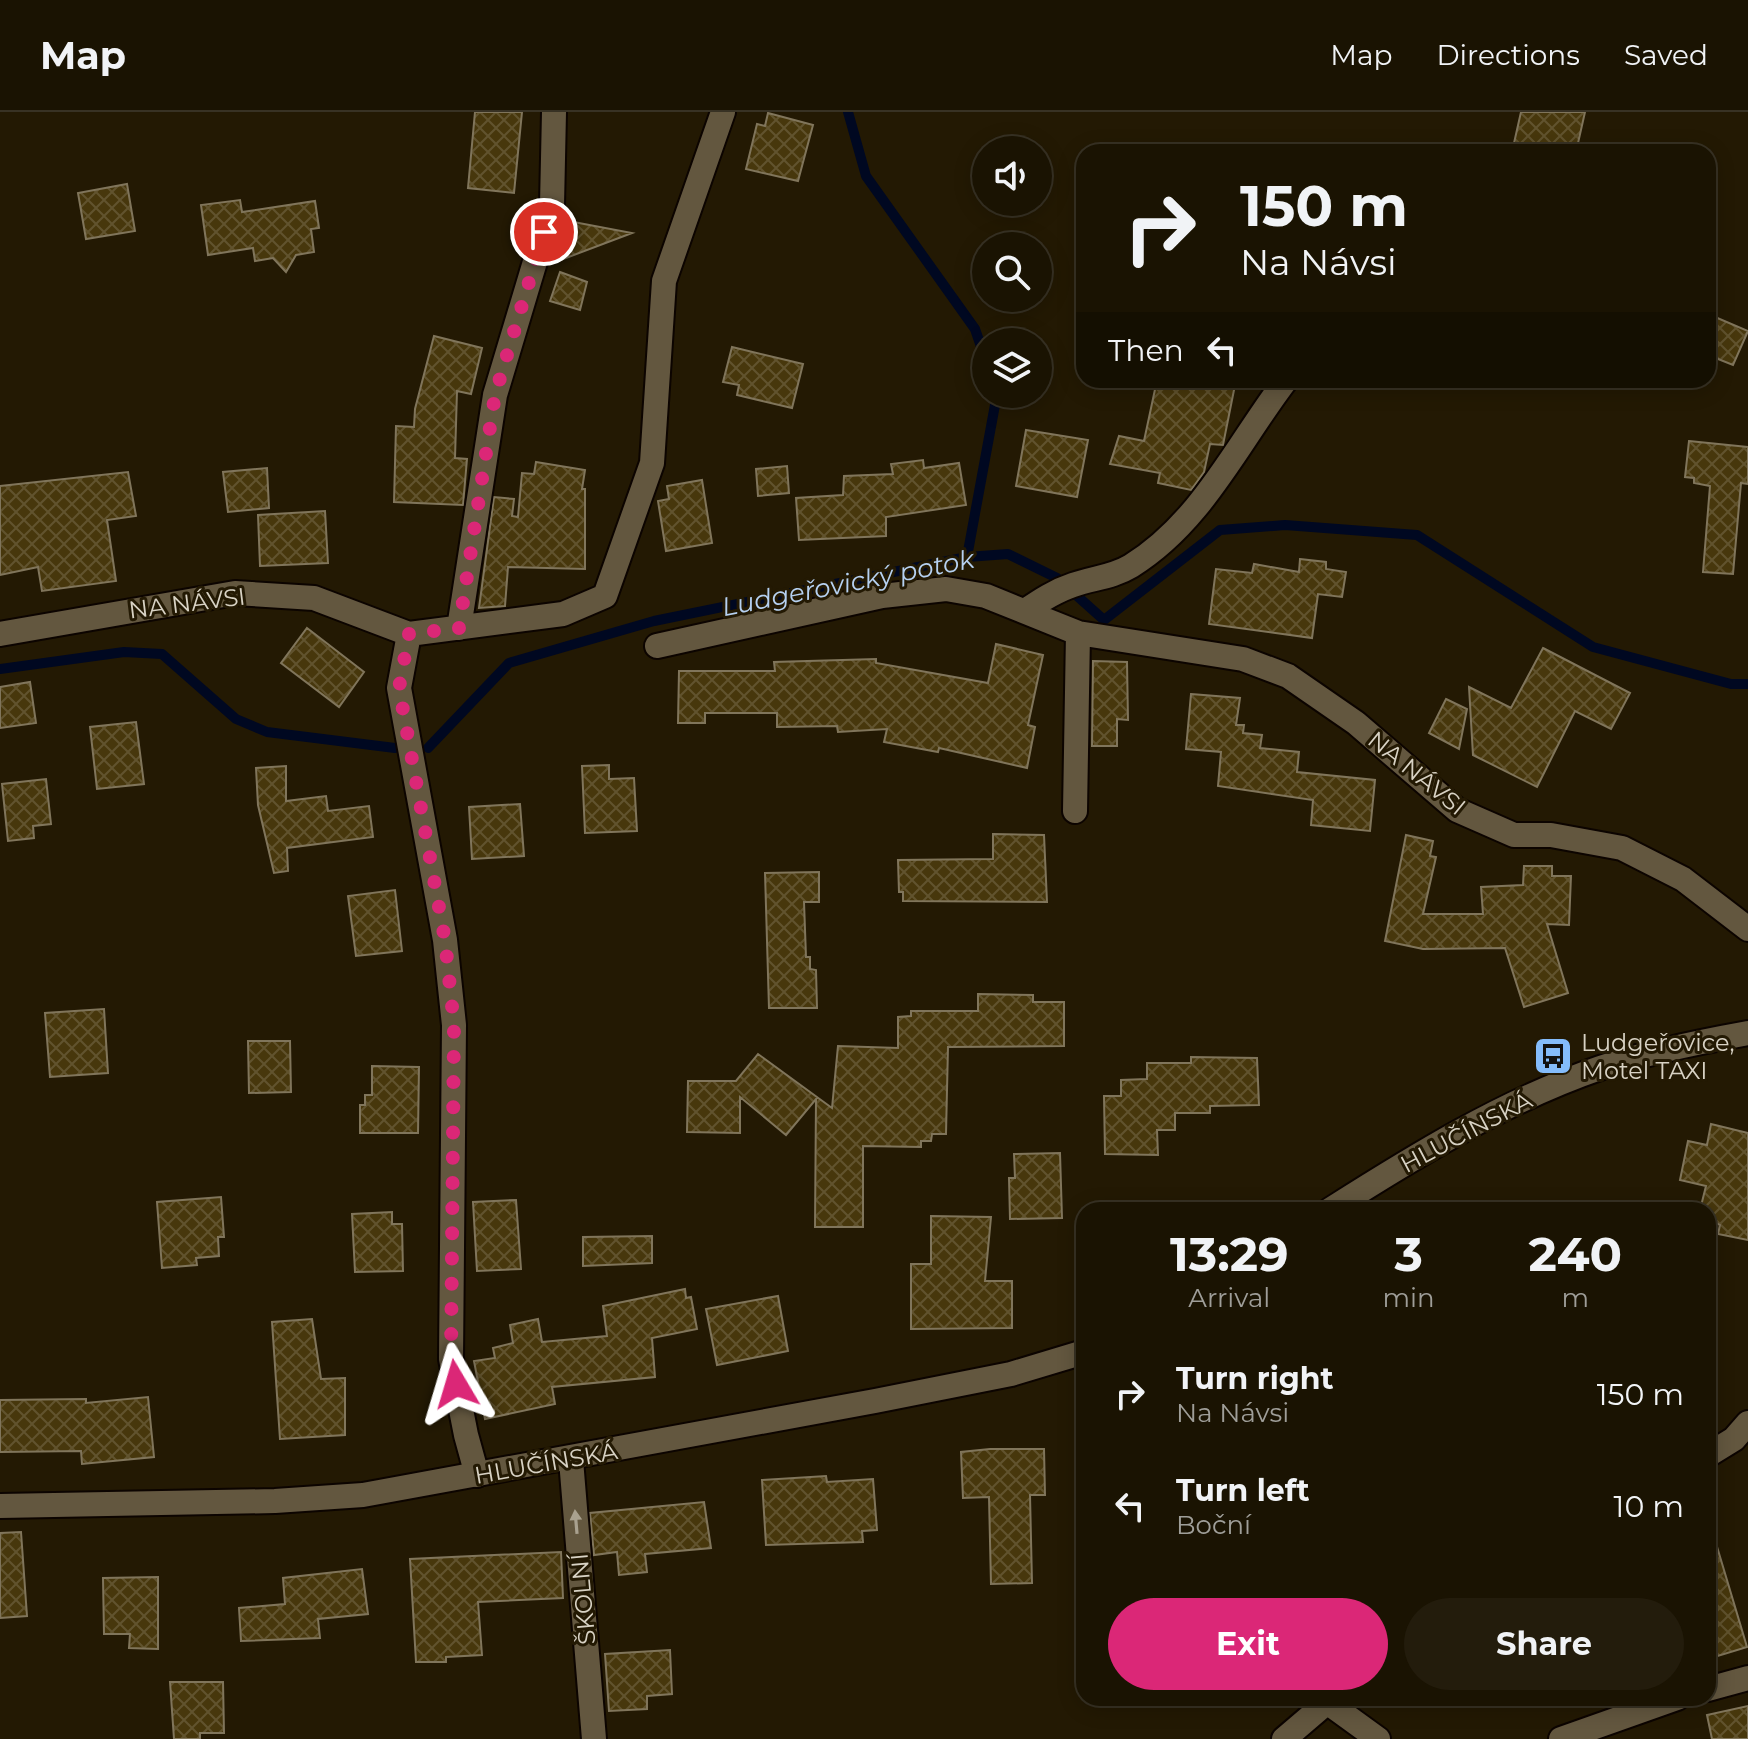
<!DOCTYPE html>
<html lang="en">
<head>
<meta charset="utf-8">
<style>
	:root { --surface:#1a1302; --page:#231c0c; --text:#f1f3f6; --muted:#9f9e99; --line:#383224; --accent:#db2777 }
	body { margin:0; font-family:Montserrat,sans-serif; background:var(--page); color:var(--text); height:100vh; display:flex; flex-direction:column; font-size:30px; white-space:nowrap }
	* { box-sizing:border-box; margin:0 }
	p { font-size:26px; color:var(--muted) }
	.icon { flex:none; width:44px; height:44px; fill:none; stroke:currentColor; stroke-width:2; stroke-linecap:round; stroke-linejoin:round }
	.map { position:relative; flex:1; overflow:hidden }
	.panel { position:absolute; left:1076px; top:1090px; width:640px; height:504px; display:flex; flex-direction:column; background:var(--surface); border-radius:24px; box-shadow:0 4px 20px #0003,0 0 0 2px var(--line) }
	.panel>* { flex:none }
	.hud { position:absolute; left:1076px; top:32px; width:640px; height:244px; border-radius:24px; box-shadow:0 4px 20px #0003,0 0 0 2px var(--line); background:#1a1302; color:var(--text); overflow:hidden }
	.fabs { position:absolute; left:972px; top:24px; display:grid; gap:16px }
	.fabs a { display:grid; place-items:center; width:80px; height:80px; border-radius:50%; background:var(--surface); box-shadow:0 4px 20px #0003,0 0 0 2px var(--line); font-size:40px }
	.pin { position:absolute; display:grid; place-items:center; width:68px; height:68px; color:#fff; margin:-34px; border:4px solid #fff; border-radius:50%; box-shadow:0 2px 8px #0007 }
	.me { position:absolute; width:88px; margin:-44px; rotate:353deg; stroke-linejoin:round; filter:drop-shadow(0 0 6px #0008) }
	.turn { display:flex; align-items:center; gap:28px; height:168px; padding:0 32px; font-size:36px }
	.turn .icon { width:104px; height:104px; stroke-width:2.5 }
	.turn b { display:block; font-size:56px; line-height:68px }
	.then { display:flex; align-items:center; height:76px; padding:0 32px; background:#0003; gap:16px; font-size:30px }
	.eta { display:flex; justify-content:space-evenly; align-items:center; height:136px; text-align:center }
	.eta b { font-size:48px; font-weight:700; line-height:56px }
	.primary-button { display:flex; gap:16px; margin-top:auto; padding:16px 32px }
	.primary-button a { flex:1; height:92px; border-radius:48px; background:var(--accent); color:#fff; font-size:32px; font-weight:700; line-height:92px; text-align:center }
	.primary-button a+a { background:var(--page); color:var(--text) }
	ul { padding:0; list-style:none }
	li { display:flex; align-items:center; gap:24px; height:112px; padding:0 32px }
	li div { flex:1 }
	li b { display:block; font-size:30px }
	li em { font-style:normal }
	header { display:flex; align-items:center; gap:48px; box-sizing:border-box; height:112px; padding:0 40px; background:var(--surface); border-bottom:2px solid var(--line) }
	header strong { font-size:38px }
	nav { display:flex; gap:44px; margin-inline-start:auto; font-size:28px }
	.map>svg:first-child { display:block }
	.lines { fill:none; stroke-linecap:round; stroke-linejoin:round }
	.stream { stroke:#000821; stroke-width:10 }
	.building { fill:url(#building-cross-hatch); stroke:#80755b; stroke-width:2 }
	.minor-casing { stroke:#0c0400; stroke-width:28 }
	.tertiary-casing { stroke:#0c0400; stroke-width:28 }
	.minor { stroke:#63573f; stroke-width:24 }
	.tertiary { stroke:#63573f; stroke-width:24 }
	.oneway { fill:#a9a18f }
	.route { stroke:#db2777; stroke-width:14; stroke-dasharray:0 25.2 }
	.labels { text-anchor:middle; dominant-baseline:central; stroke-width:6; stroke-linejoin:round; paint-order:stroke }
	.street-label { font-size:24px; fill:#d8d2c4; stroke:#231903 }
	.poi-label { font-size:24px; fill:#d8d2c4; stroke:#231903; text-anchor:start }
	.water-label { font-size:26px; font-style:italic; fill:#b6d1f1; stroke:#231903 }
</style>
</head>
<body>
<header>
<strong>Map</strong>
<nav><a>Map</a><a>Directions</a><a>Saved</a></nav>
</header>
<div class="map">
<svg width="1748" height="1627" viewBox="0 0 1748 1627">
	<defs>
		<pattern id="building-cross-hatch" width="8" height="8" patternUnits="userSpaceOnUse" patternTransform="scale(2)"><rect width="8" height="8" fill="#47370c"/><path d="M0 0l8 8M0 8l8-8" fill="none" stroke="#61532e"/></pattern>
	</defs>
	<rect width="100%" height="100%" fill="#231903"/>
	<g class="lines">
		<path class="stream" d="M 848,0 L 866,64 L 975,217 L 986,249
			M 967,445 L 997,282
			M 0,557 L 124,540 L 162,542 L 236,607 L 267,620 L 395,636
			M 428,636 L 509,551 L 654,509 L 967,445 L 1008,442 L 1057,466 L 1104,508 L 1220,418 L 1285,413 L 1417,423 L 1593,535 L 1731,572 L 1748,572"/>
	</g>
	<path class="building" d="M 475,0 L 522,0 L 514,81 L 468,76 Z
		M 1521,0 L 1585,0 L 1576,40 L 1512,40 Z
		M 768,1 L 813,13 L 798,69 L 746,57 L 757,12 L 765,14 Z
		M 127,72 L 135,119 L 86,127 L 78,81 Z
		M 240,88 L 242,100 L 315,89 L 319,116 L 311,117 L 314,140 L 296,143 L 286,160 L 273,146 L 255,149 L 253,136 L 208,143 L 201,93 Z
		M 563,108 L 632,121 L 550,152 Z
		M 560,160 L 587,170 L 580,198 L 550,189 Z
		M 1708,202 L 1748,219 L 1733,253 L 1708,243 Z
		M 434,224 L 482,236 L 471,282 L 457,279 L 455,346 L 467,347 L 463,393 L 394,390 L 396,314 L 414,315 L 415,297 Z
		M 732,235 L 803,252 L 792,296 L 737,283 L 739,273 L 723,270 Z
		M 1157,268 L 1236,268 L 1223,333 L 1210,332 L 1204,360 L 1191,378 L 1158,371 L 1160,361 L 1110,352 L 1119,324 L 1144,329 Z
		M 1026,318 L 1088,328 L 1077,385 L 1016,374 Z
		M 1689,329 L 1748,335 L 1748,372 L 1741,371 L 1733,462 L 1703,460 L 1710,374 L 1694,371 L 1694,366 L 1685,365 Z
		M 923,348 L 924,356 L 959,351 L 966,393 L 886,405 L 886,424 L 799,428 L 796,386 L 843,383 L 844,364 L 893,362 L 891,352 Z
		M 536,350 L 585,358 L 582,377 L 585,377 L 585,457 L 508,455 L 505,494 L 479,496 L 494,385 L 514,387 L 512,404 L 518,405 L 522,361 L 534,362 Z
		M 787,354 L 789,381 L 758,384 L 756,357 Z
		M 267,356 L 269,396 L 228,400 L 223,360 Z
		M 128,360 L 136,404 L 107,408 L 116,469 L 42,479 L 38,455 L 0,463 L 0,374 Z
		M 702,368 L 712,431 L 666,439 L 658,389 L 669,387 L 667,374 Z
		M 325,399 L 328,451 L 260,454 L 258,403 Z
		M 1300,447 L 1326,450 L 1326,457 L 1346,460 L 1342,485 L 1318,482 L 1312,526 L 1209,512 L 1216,457 L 1252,461 L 1254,452 L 1299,460 Z
		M 307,516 L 364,560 L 339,595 L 281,551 Z
		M 996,532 L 1043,543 L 1028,613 L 1035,615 L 1027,656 L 939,636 L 938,640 L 884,630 L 887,617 L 838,620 L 837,614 L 777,615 L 777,601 L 705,601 L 705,611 L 678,611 L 679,559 L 775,559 L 774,550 L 876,547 L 876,551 L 988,571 Z
		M 1543,536 L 1630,581 L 1611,617 L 1575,599 L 1537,675 L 1473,643 L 1469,575 L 1511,596 Z
		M 1093,549 L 1127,550 L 1128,608 L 1117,607 L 1117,634 L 1092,634 Z
		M 30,570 L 36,611 L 0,616 L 0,575 Z
		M 1191,582 L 1240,586 L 1236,613 L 1244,613 L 1243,621 L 1262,623 L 1260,636 L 1299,640 L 1297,660 L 1375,668 L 1370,719 L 1311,713 L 1313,688 L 1218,674 L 1221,640 L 1186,637 Z
		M 1446,587 L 1467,597 L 1459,637 L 1429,621 Z
		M 136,610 L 144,672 L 97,677 L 90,615 Z
		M 609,653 L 609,667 L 634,666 L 637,719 L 585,721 L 582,654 Z
		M 286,654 L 286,689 L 326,684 L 328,699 L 369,694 L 373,725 L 287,736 L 288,759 L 274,761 L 258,693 L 256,656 Z
		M 46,667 L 51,712 L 33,714 L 34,726 L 8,729 L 2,672 Z
		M 520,692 L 524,744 L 472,747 L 469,695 Z
		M 993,722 L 1044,723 L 1047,790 L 903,789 L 903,780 L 899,780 L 898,748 L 993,747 Z
		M 1406,723 L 1433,729 L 1430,744 L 1436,745 L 1423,802 L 1483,802 L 1481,775 L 1523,773 L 1524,754 L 1552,754 L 1552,764 L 1571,764 L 1569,813 L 1547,812 L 1568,881 L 1524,895 L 1505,836 L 1423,837 L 1385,829 Z
		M 819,760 L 819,790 L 804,790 L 806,845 L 810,845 L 810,857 L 816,858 L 817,896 L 769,896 L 765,761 Z
		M 395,778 L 402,839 L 356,844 L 348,784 Z
		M 978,882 L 1033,883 L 1033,890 L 1064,890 L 1064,934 L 948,935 L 946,1022 L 932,1022 L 931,1029 L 921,1029 L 921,1035 L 863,1034 L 863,1115 L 815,1115 L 816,987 L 786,1023 L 740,985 L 740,1021 L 687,1020 L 688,969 L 736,969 L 758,942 L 832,996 L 838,934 L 898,936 L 898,905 L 911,904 L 911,899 L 978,899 Z
		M 104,897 L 108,961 L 50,965 L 45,901 Z
		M 248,929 L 290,929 L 291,980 L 249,981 Z
		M 1191,945 L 1257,946 L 1259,993 L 1210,994 L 1210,1001 L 1175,1001 L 1175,1018 L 1157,1018 L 1158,1043 L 1105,1042 L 1104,984 L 1121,984 L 1121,968 L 1147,967 L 1147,951 L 1191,951 Z
		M 372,954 L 419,955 L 418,1021 L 360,1021 L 360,993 L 365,993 L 365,983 L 372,983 Z
		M 1711,1012 L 1748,1021 L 1748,1128 L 1718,1122 L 1720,1113 L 1708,1107 L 1708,1098 L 1700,1098 L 1706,1074 L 1680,1068 L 1688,1029 L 1707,1033 Z
		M 1060,1041 L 1062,1106 L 1010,1107 L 1009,1066 L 1015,1066 L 1014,1042 Z
		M 221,1085 L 224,1125 L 218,1125 L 219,1144 L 196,1146 L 197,1153 L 162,1156 L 157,1090 Z
		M 516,1088 L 521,1157 L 477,1159 L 473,1090 Z
		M 392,1100 L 392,1112 L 402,1112 L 403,1159 L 355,1160 L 352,1102 Z
		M 931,1104 L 991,1105 L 985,1169 L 1012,1169 L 1012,1216 L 911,1217 L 911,1152 L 931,1152 Z
		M 652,1124 L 652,1151 L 583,1154 L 583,1125 Z
		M 685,1177 L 686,1186 L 691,1185 L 697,1217 L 652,1226 L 655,1265 L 552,1275 L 555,1292 L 485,1307 L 474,1249 L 495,1246 L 493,1236 L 513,1231 L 510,1213 L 538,1207 L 542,1230 L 607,1224 L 603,1194 Z
		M 778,1184 L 788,1239 L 717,1253 L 706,1197 Z
		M 312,1207 L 321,1267 L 345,1266 L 345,1323 L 280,1327 L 272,1210 Z
		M 148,1285 L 154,1345 L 82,1352 L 81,1339 L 0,1340 L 0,1288 L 86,1287 L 86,1291 Z
		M 990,1337 L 1044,1337 L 1045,1383 L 1030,1383 L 1032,1471 L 991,1472 L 989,1385 L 963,1386 L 961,1340 Z
		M 826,1364 L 827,1370 L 873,1367 L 877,1418 L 862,1419 L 863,1430 L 766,1433 L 762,1368 Z
		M 704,1390 L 711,1436 L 645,1442 L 647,1460 L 619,1463 L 617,1440 L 594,1443 L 590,1401 Z
		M 21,1420 L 27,1504 L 0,1506 L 0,1421 Z
		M 1715,1428 L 1747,1535 L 1708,1547 L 1708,1429 Z
		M 561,1440 L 563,1486 L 478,1490 L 482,1543 L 446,1545 L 446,1550 L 416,1550 L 410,1447 Z
		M 362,1457 L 368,1502 L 318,1507 L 320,1526 L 241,1529 L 239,1496 L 285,1492 L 283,1466 Z
		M 158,1465 L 158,1537 L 129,1536 L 130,1522 L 104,1522 L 103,1466 Z
		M 670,1538 L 672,1582 L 647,1584 L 647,1597 L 609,1599 L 605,1542 Z
		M 170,1570 L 223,1570 L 224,1621 L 200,1621 L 200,1627 L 174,1627 Z
		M 1748,1594 L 1748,1627 L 1712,1627 L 1707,1603 Z"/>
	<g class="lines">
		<defs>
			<path id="minor" d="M 1025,499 C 1041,488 1055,479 1073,473 C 1093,466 1113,465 1131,454 C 1202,410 1237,332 1286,268
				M 459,516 L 495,283 L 552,93 L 554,0
				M 0,522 L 235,481 L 314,486 L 409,522 L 563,502 L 605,484 L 652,351 L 664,169 L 723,0
				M 409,522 L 399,576 L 445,828 L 454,913 L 451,1247 L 466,1323 L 477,1363
				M 657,534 L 882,484 L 946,477 L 986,484 L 1078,521 L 1243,547 L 1288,564 L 1356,611 L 1457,698 L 1514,723 L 1551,723 L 1622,736 L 1683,767 L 1748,817
				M 1075,699 L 1078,521
				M 1708,1343 L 1734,1327 L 1748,1311
				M 571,1348 L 594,1627
				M 1708,1577 L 1748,1566
				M 1327,1590 L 1378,1627
				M 1284,1627 L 1332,1586
				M 1561,1627 L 1677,1586"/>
			<path id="tertiary" d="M 1330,1098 C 1415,1044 1504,989 1600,956 C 1648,940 1698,930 1748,921
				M 0,1394 L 275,1389 L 363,1383 L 875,1289 L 1011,1262 L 1084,1240"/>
		</defs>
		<use href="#minor" class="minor-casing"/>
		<use href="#tertiary" class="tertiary-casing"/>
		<use href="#minor" class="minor"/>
		<use href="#tertiary" class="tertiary"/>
	</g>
	<defs><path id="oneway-solid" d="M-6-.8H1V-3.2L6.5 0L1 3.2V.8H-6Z" transform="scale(2)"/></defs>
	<use class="oneway" href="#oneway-solid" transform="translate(576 1410) rotate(-95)"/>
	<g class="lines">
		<path class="route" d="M 456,1272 L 451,1247 L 454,913 L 445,828 L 399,576 L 409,522 L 459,516 L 495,283 L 544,120"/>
	</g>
	<defs>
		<symbol id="bus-square" viewBox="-11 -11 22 22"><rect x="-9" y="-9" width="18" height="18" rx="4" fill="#84bcfb" stroke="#231903"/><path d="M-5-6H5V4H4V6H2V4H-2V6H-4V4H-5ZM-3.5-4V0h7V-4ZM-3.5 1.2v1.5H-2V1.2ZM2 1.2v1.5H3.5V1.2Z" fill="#111"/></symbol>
	</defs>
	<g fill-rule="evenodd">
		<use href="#bus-square" x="1531" y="922" width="44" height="44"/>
	</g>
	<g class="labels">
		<g class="street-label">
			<text transform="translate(187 491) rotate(-7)">NA NÁVSI</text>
			<text transform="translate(1417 661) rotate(39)">NA NÁVSI</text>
			<text transform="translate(1466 1020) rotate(-28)">HLUČÍNSKÁ</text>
			<text transform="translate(546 1351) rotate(-10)">HLUČÍNSKÁ</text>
			<text transform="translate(583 1487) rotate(-95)">ŠKOLNÍ</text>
		</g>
		<g class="poi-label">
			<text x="1581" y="930">Ludgeřovice,<tspan x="1581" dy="28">Motel TAXI</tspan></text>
		</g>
		<g class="water-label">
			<text transform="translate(848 471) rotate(-11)">Ludgeřovický potok</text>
		</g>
	</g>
</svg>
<div class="fabs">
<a><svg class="icon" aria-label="sound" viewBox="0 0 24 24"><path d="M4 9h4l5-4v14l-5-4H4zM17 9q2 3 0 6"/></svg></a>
<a><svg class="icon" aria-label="search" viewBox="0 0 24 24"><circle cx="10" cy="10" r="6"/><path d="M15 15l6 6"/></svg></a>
<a><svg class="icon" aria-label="layers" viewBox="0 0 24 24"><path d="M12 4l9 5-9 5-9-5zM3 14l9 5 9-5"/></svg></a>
</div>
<div class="pin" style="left:544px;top:120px;background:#d93025"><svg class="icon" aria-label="arrive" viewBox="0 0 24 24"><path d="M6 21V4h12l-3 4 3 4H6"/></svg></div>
<svg class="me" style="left:456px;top:1272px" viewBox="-20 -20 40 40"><path d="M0-17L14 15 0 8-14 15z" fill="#db2777" stroke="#fff" stroke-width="4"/></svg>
<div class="hud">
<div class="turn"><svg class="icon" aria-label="right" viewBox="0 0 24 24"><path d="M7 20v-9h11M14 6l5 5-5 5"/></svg><div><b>150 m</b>Na Návsi</div></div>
<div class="then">Then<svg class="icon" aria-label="left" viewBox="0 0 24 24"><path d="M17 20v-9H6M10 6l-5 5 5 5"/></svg></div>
</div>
<section class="panel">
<div class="eta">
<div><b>13:29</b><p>Arrival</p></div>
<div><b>3</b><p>min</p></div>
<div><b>240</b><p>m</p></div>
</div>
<ul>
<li><svg class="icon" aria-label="right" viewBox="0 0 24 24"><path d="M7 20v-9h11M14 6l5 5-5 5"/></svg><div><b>Turn right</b><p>Na Návsi</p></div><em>150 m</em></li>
<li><svg class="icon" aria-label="left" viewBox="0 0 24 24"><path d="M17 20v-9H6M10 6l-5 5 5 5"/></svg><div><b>Turn left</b><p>Boční</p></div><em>10 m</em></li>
</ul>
<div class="primary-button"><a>Exit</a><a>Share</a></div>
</section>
</div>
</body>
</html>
